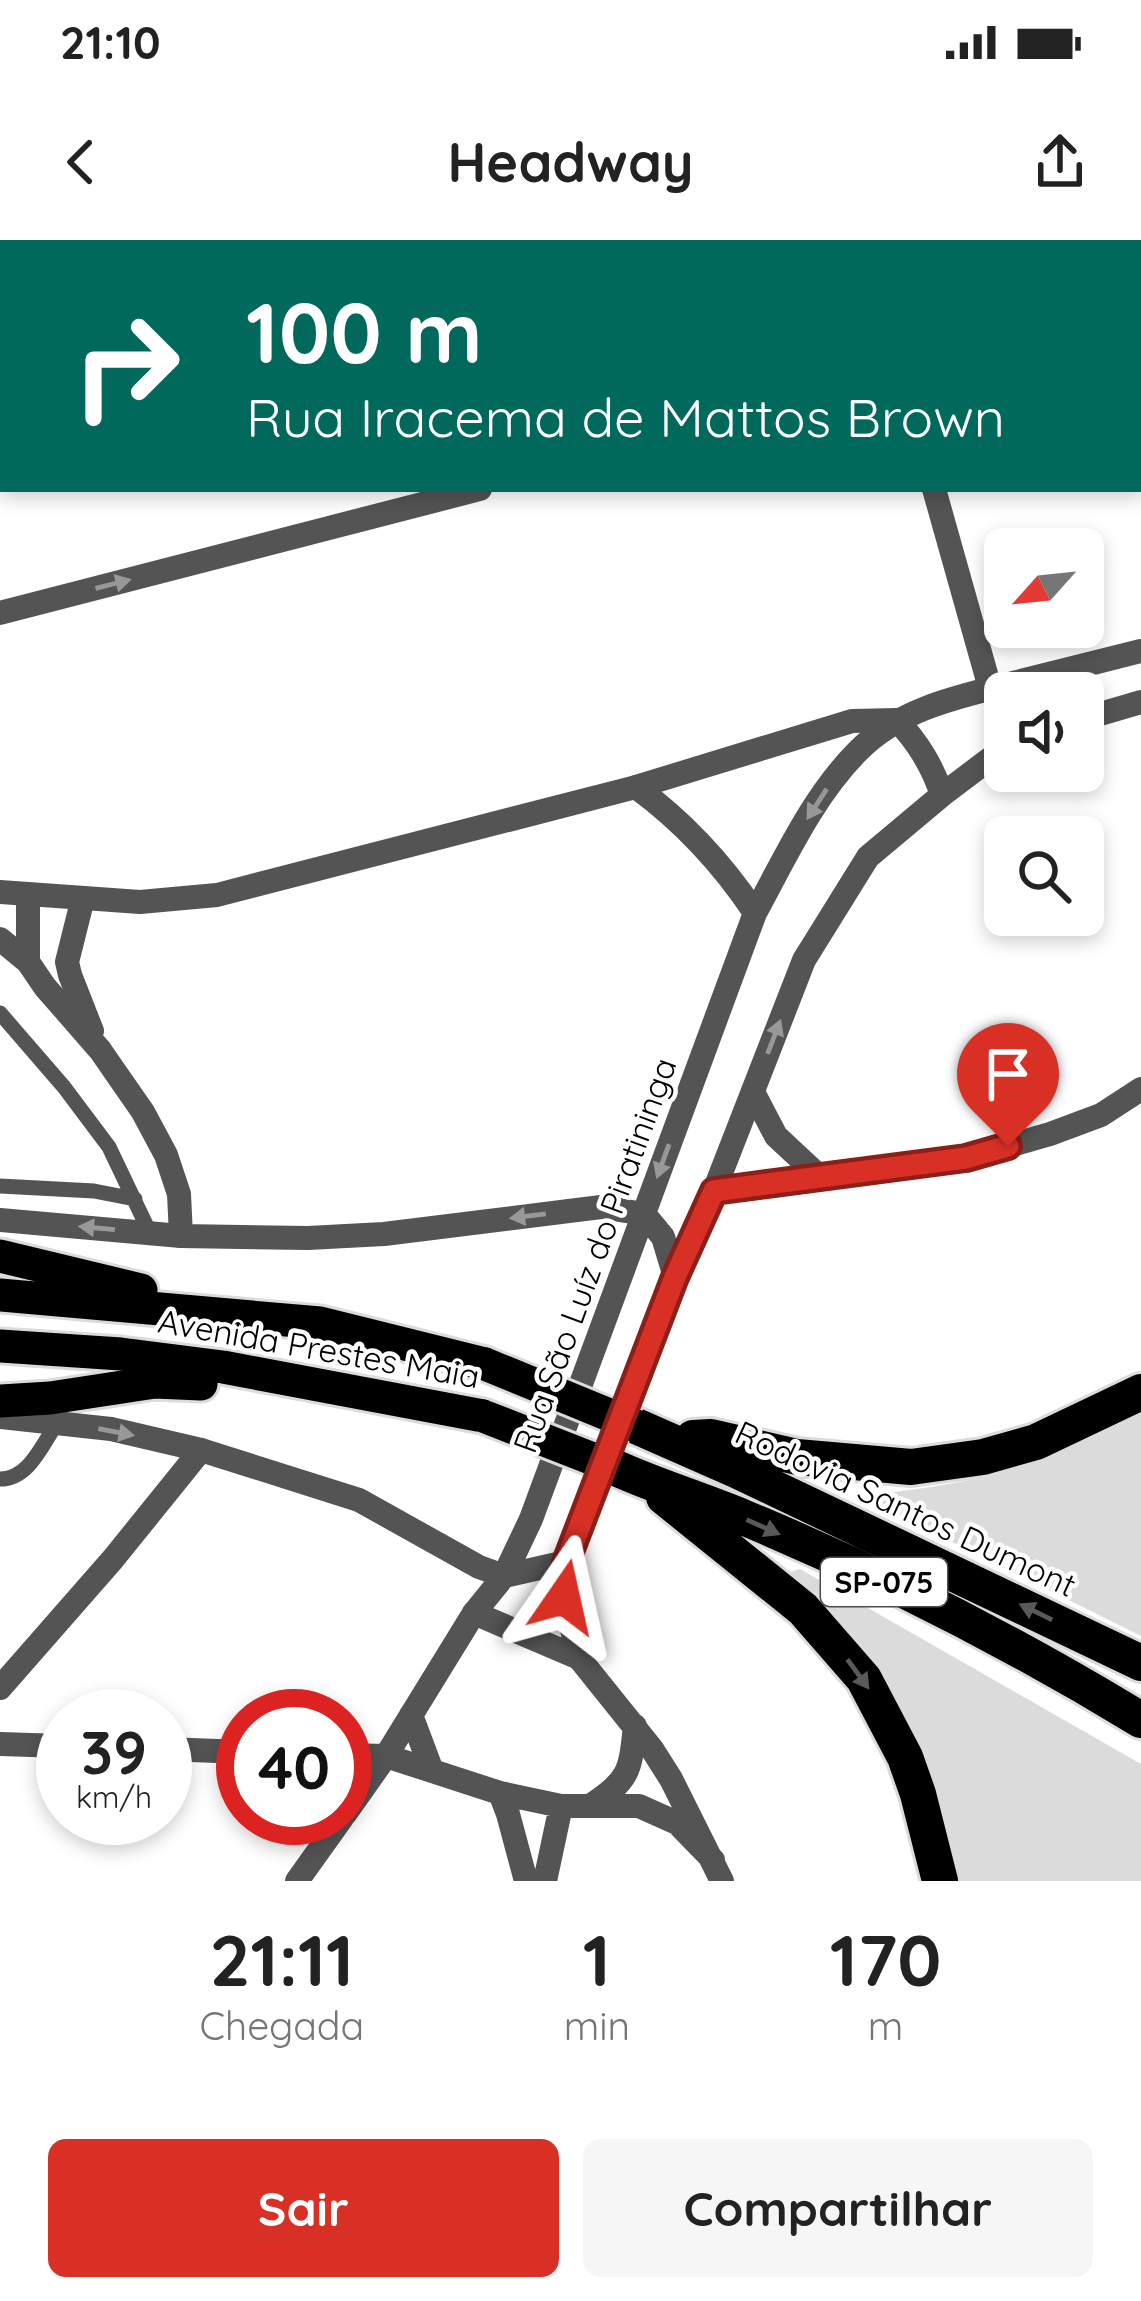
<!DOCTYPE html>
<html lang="pt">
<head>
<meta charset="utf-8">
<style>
	:root { --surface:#fff; --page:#f6f6f6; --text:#222; --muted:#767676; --accent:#d93025 }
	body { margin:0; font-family:Quicksand,sans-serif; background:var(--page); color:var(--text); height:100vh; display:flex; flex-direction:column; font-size:45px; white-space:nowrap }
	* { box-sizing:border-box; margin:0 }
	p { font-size:39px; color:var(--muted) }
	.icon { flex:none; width:66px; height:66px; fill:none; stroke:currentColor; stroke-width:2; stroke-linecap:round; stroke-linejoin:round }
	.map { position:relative; height:1641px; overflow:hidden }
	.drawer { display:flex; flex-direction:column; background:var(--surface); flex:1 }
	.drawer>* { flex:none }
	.guide { position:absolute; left:0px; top:0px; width:1143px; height:252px; box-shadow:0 6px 18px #0003; background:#00695c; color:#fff; overflow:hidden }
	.needle { width:78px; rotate:243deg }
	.controls { position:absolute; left:984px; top:288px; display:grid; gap:24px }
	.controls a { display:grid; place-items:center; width:120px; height:120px; border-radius:18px; background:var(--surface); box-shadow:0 6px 18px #0003; font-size:60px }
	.speed { position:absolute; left:36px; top:1449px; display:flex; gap:24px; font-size:60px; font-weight:700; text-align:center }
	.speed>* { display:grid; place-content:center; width:156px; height:156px; border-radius:50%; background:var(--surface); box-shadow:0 6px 18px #0003; line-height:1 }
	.speed small { font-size:30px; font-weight:400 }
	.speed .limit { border:18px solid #d22; background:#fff; color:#111 }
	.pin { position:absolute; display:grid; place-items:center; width:102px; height:102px; color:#fff; margin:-123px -51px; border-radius:50% 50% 50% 0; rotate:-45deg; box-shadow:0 0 12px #0007 }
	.pin .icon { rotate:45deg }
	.me { position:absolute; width:132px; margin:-66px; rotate:11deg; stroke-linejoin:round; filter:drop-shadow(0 0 9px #0008) }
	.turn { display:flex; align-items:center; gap:42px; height:252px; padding:0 48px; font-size:54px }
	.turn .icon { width:156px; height:156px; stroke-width:2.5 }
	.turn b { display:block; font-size:84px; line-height:102px }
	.eta { display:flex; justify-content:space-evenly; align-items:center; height:204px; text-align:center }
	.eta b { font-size:72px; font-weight:700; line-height:84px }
	.button { display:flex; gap:24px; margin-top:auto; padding:24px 48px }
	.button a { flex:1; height:138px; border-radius:18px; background:var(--accent); color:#fff; font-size:48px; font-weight:700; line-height:138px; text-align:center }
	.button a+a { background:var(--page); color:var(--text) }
	.status { display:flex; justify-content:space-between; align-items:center; height:84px; padding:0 60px; background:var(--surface); direction:ltr }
	.status svg { height:33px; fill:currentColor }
	header { display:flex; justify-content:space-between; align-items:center; height:156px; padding:0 48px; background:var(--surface); font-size:54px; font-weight:700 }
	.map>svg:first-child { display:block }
	.green { fill:#dbdbdb }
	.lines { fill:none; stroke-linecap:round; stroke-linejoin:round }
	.trunk-casing { stroke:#dbdbdb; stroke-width:39 }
	.motorway-casing { stroke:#dbdbdb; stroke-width:42 }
	.service { stroke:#545454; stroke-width:15 }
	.minor { stroke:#545454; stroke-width:24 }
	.tertiary { stroke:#545454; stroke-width:24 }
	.trunk { stroke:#000; stroke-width:33 }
	.motorway { stroke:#000; stroke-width:36 }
	.trunk-bridge-casing { stroke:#dbdbdb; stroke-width:39; stroke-linecap:butt }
	.trunk-bridge { stroke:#000; stroke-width:33 }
	.oneway { fill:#989898 }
	.oneway2 { fill:#595959 }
	.route-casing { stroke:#8d1f18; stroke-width:30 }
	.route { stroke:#d93025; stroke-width:21 }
	.labels { text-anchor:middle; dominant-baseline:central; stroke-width:9; stroke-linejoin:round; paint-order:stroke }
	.shield { fill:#fff; stroke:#4c4c4c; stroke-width:3 }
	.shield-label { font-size:30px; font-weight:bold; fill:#000 }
	.street-label { font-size:33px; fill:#000; stroke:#fff }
</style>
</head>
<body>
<div class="status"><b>21:10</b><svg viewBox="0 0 49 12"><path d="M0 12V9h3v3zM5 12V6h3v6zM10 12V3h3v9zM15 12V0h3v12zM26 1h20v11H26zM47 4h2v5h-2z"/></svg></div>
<header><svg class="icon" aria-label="back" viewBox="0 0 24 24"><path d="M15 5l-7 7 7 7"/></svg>Headway<svg class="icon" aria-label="share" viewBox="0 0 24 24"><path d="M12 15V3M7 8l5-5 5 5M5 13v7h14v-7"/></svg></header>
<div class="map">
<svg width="1141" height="1641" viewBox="0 0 1141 1641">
	<rect width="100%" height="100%" fill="#fff"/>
	<path class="green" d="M 1141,1172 L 1141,1396 L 884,1268 L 880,1254 C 924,1248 968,1243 1010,1229 C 1056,1214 1098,1192 1141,1172 Z
		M 800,1329 L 1141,1524 L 1141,1641 L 954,1641 L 877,1431 L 843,1385 L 791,1341 L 790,1332 Z"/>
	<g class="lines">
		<defs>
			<path id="trunk" d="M 0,1016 L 141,1050
				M 0,1055 L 320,1083 L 485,1124
				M 0,1106 L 121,1114 L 223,1127 L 483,1176
				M 0,1161 L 50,1158 L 155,1142 L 201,1144"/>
			<path id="motorway" d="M 636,1186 L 736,1230 L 1141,1423
				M 693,1198 L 711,1197 L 797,1217 L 911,1227 L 983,1217 L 1036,1202 L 1141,1152
				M 616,1228 C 658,1247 702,1260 745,1278 C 882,1335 1014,1403 1141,1480
				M 664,1257 L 803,1369 L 864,1439 L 905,1517 L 918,1554 L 940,1641"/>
		</defs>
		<use href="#trunk" class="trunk-casing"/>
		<use href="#motorway" class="motorway-casing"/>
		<path class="service" d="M 0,773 L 64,847 L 109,907 L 150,993
			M 0,946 L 94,951 L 135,959
			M 0,1239 C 29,1239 42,1205 57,1183"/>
		<path class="minor" d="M 867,0 L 868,3
			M 159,3 L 170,0
			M 0,46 L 3,45
			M 1140,84 L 1141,84
			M 934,249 L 990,448
			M 0,373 L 480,249
			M 0,652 L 140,662 L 217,655 L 636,547 L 852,481 L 897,480
			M 28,654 L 28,722 L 45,747 L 100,810 L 143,872 L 166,915 L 179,954 L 181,996
			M 83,658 L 67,722 L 70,735 L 92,791
			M 0,699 L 28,722
			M 753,852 L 776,896 L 821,938
			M 714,951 L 966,918 L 1050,894 L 1101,875 L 1141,849
			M 579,1418 L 652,1509 L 671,1539 L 722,1641
			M 0,1448 L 113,1319 L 201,1210
			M 411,1475 L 432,1531
			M 0,1504 L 63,1506
			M 165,1509 L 243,1512
			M 345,1515 L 386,1516 L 500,1553 L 561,1566 L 639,1566 L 677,1583 L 713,1620
			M 500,1553 L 508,1574 L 526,1641
			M 590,1566 C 630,1539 630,1532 635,1486
			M 345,1574 L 386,1516 L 474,1373
			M 297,1641 L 342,1578
			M 545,1641 L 561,1566"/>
		<path class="tertiary" d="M 91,0 L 96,3
			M 1083,479 L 1141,462
			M 897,480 C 918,503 932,525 942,555
			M 636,547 C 685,583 722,623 755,673
			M 0,980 L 181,996 L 308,998 L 384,994 L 601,967 L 644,974 L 663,997 L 675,1037
			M 0,1177 L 111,1189 L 201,1210 L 359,1260 L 479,1327 L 504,1336
			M 504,1336 L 566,1322
			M 579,1418 L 474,1373 L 504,1336 L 531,1279 L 755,673 C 785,618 813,556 858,511 C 902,466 966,455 1025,440 C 1064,430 1102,421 1141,411
			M 579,1418 L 564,1357 L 566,1322 L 675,1037 L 714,951 L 804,720 L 868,617 L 942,555 L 991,518 L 1005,512"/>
		<use href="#trunk" class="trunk"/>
		<use href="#motorway" class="motorway"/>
		<defs>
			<path id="trunk-bridge" d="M 485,1124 L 636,1186
				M 483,1176 L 616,1228"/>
		</defs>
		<use href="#trunk-bridge" class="trunk-bridge-casing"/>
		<use href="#trunk-bridge" class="trunk-bridge"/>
	</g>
	<defs><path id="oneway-solid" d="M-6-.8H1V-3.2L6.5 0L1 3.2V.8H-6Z" transform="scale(3)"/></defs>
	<g class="oneway">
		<use href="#oneway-solid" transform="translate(113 344) rotate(-14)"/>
		<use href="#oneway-solid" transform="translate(817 564) rotate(123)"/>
		<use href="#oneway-solid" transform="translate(774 797) rotate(-69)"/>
		<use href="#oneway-solid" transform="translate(663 921) rotate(110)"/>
		<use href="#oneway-solid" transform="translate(528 976) rotate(173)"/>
		<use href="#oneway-solid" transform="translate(97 988) rotate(-175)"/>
		<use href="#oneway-solid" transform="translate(116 1192) rotate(11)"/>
	</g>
	<g class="oneway2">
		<use href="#oneway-solid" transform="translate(763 1287) rotate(24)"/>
		<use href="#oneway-solid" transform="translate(1036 1372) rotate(-154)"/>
		<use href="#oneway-solid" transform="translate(858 1434) rotate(54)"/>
	</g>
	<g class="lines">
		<defs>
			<path id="route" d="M 564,1357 L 566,1322 L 675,1037 L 714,951 L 966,918 L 1008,906"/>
		</defs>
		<use href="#route" class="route-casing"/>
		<use href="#route" class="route"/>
	</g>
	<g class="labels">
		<rect class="shield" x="821" y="1318" width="126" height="48" rx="9"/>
		<g class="shield-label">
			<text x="884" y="1342">SP-075</text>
		</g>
		<g class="street-label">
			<text transform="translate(594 1015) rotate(-70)">Rua São Luíz do Piratininga</text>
			<text transform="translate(319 1108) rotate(10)">Avenida Prestes Maia</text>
			<text transform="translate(906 1268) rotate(25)">Rodovia Santos Dumont</text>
		</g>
	</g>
</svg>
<div class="controls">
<a><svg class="needle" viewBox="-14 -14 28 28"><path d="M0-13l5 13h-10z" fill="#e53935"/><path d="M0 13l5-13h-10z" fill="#767676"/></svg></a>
<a><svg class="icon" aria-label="sound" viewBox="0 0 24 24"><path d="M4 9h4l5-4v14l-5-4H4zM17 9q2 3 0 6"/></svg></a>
<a><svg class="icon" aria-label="search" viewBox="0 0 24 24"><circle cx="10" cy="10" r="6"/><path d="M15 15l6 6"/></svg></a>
</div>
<div class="speed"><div>39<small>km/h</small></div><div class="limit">40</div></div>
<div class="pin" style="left:1008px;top:906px;background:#d93025"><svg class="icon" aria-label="arrive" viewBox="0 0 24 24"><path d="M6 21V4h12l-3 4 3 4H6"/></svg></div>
<svg class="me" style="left:564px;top:1357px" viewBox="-20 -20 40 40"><path d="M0-17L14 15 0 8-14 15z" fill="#d93025" stroke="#fff" stroke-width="4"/></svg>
<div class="guide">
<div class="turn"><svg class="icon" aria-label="right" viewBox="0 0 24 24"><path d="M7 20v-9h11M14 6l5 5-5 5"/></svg><div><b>100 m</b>Rua Iracema de Mattos Brown</div></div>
</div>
</div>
<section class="drawer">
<div class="eta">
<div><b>21:11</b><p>Chegada</p></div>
<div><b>1</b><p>min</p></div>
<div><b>170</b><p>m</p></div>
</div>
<div class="button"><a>Sair</a><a>Compartilhar</a></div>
</section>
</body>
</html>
